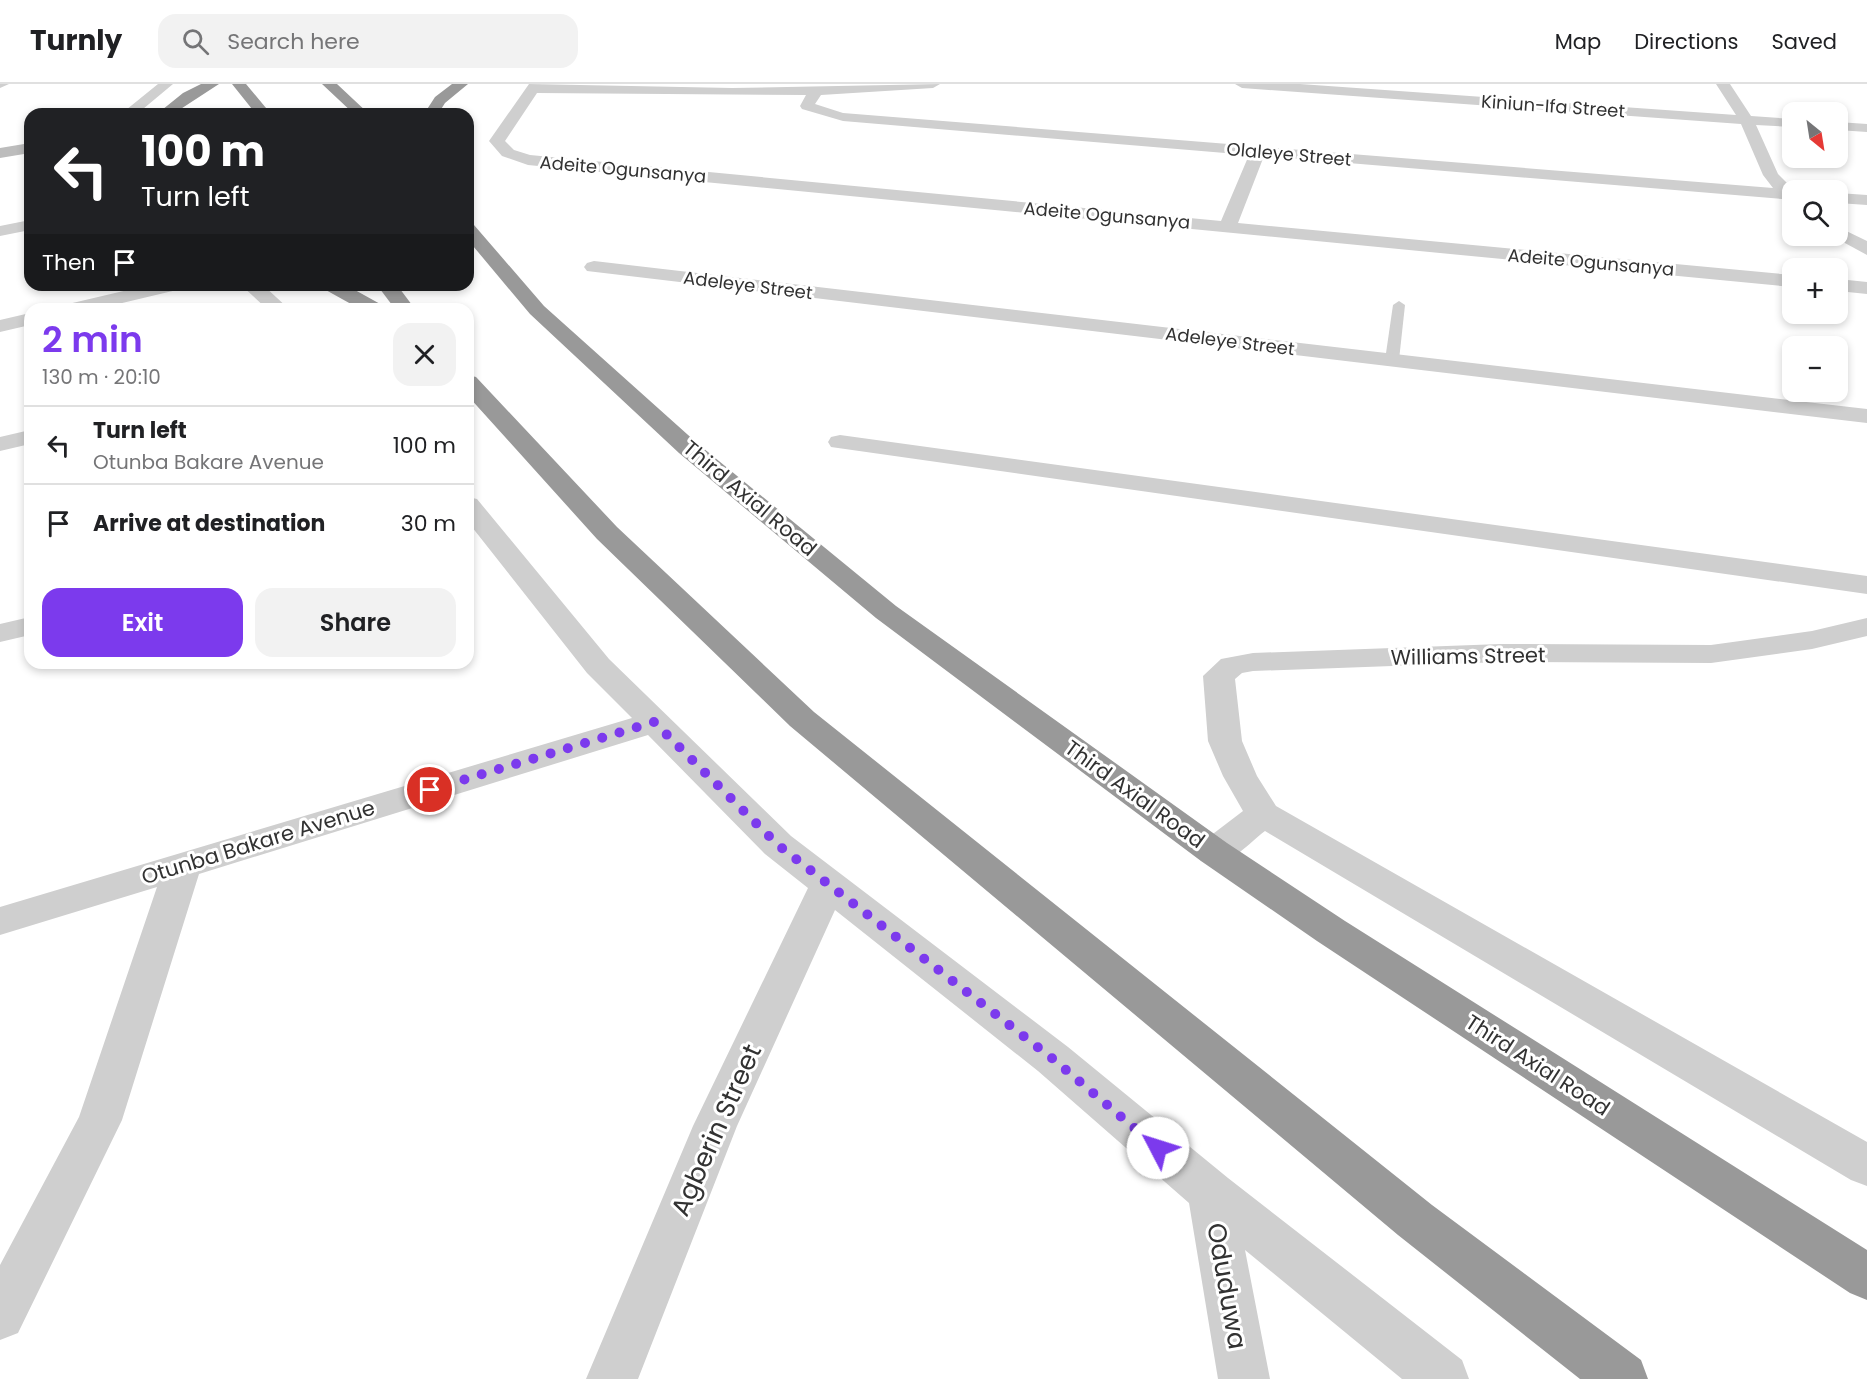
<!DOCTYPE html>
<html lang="en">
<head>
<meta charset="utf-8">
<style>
	:root { --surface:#fff; --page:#f2f2f2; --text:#202124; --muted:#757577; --line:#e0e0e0; --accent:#7c3aed }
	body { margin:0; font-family:Poppins,sans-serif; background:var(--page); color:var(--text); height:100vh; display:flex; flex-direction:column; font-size:22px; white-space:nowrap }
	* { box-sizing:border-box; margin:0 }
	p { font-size:20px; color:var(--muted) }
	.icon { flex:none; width:33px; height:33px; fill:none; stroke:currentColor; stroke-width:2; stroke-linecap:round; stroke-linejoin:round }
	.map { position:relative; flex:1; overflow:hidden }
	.panel { position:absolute; left:24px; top:219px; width:450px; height:366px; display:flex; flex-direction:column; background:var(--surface); border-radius:18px; box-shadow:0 3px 9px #0003 }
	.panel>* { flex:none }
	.guide { position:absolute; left:24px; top:24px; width:450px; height:183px; border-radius:18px; box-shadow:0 3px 9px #0003; background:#202124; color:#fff; overflow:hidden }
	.needle { width:39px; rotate:150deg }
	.tools { position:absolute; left:1782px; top:18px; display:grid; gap:12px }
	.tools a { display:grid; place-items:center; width:66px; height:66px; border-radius:12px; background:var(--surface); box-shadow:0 3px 9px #0003; font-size:30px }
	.pin { position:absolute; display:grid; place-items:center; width:51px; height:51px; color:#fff; margin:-26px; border:3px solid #fff; border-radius:50%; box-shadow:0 2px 6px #0007 }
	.me { position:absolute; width:66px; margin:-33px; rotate:310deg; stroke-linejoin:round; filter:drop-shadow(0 0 4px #0008) }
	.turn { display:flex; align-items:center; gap:21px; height:126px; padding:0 18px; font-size:27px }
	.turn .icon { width:78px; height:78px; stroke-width:2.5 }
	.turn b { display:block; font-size:42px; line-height:51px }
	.then { display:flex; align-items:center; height:57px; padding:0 18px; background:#0003; gap:12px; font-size:22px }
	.round { display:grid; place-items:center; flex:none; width:63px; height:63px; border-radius:18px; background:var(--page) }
	.headline { display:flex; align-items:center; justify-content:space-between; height:102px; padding:0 18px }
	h1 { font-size:36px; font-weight:600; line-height:45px; color:var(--accent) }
	.primary-button { display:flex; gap:12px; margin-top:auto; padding:12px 18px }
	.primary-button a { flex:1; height:69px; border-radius:18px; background:var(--accent); color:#fff; font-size:24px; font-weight:600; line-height:69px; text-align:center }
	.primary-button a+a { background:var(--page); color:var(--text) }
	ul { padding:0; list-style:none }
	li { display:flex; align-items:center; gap:18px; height:78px; padding:0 18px; border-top:2px solid var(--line) }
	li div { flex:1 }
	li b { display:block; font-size:22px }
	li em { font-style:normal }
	header { display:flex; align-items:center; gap:36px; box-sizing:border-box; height:84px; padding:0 30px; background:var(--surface); border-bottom:2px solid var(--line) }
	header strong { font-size:28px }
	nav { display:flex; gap:33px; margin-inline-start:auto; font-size:21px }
	.search { width:420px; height:54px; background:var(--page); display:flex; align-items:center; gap:15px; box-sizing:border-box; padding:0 21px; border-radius:18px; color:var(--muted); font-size:22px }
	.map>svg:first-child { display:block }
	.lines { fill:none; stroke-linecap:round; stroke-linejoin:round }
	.lane { fill:#cfcfcf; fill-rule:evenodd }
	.street { fill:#cfcfcf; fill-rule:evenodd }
	.secondary { fill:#bcbcbc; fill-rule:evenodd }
	.highway { fill:#999; fill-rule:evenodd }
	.route { stroke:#7c3aed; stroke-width:10; stroke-dasharray:0 18 }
	.labels { text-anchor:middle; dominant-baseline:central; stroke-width:6; stroke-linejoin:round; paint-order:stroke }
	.far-street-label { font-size:18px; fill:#323232; stroke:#fff }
	.street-label { font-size:21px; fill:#323232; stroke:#fff }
	.near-street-label { font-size:26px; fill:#323232; stroke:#fff }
</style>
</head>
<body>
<header>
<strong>Turnly</strong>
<div class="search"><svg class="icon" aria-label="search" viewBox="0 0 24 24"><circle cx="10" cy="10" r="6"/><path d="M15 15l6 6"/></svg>Search here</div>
<nav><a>Map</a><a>Directions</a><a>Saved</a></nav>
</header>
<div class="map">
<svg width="1867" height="1295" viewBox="0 0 1867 1295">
	<rect width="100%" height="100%" fill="#fff"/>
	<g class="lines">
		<path class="lane" d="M 1399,217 L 1405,221 L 1399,276 L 1392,280 L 1385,276 L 1393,221 Z"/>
		<path class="street" d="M 0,0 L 9,0 L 0,4 Z
			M 158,0 L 173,0 L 137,30 L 121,30 Z
			M 529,0 L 732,4 L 940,0 L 933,4 L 821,11 L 815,20 L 843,29 L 1773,104 L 1763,91 L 1741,40 L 1242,4 L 1235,0 L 1300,0 L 1736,31 L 1716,0 L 1730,0 L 1751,32 L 1792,35 L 1792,43 L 1756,41 L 1778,90 L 1794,106 L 1792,121 L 1786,120 L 1782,115 L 1264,72 L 1238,139 L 1792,191 L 1792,203 L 528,81 L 502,72 L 489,57 ZM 537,9 L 806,11 L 800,22 L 802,25 L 843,37 L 1249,71 L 1221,137 L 530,71 L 514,66 L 505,57 Z
			M 1838,38 L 1867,40 L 1867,48 L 1838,46 Z
			M 1838,109 L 1867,111 L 1867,121 L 1838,119 Z
			M 30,136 L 30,146 L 0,152 L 0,142 Z
			M 1838,143 L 1867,157 L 1867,171 L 1832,152 L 1838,152 Z
			M 594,177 L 1867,325 L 1867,339 L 587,187 L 584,183 L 587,179 Z
			M 1838,195 L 1867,198 L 1867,210 L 1838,207 Z
			M 149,201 L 184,201 L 181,205 L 97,225 L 61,225 L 64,221 Z
			M 241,201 L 263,201 L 289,225 L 267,225 Z
			M 30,229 L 30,241 L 0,248 L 0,236 Z
			M 30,346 L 30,360 L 0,367 L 0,353 Z
			M 840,351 L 1867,492 L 1867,510 L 831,363 L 828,358 L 831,353 Z
			M 468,413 L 477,415 L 609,575 L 791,752 L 1068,963 L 1228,1094 L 1462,1276 L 1469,1295 L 1402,1295 L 1245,1166 L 1270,1295 L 1218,1295 L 1189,1119 L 1038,987 L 835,826 L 737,1042 L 638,1295 L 586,1295 L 693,1042 L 808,804 L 765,770 L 648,651 L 199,790 L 122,1036 L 18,1249 L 0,1256 L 0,1181 L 79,1033 L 157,803 L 0,851 L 0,823 L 632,634 L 587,589 L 468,438 Z
			M 30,533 L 30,551 L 0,558 L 0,540 Z
			M 1867,534 L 1867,552 L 1812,565 L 1711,579 L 1501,578 L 1253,587 L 1242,589 L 1235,595 L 1242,657 L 1257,692 L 1276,722 L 1867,1058 L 1867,1102 L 1851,1096 L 1265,747 C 1244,763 1229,785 1201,777 L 1196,768 L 1201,759 L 1243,727 L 1223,692 L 1208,657 L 1203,592 L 1221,575 L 1253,569 L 1501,560 L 1711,561 L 1812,547 Z"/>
		<path class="secondary" d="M 30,59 L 30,69 L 0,74 L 0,64 Z"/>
		<path class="highway" d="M 201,0 L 219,0 L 173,30 L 157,30 L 183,9 Z
			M 232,0 L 246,0 L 271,30 L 256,30 Z
			M 322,0 L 337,0 L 369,30 L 354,30 Z
			M 452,0 L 468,0 L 445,19 L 438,30 L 424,30 L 435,13 Z
			M 468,140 L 474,141 L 544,222 L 697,359 L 896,522 L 1227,759 L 1345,837 L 1867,1166 L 1867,1216 L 1850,1209 L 1317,857 L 1201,777 L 876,534 L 679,369 L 530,230 L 468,156 Z
			M 321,201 L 346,201 L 382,221 L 385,225 L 360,225 L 324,205 Z
			M 377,201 L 397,201 L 415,225 L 395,225 Z
			M 468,291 L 476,293 L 617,443 L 814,628 L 1432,1121 L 1641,1276 L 1648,1295 L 1580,1295 L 1398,1151 L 790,642 L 597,455 L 468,312 Z"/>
	</g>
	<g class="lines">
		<path class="route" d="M 430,706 L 654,638 L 778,761 L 1053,975 L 1158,1064"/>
	</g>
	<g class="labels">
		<g class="far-street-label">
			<text transform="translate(1553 22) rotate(4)">Kiniun-Ifa Street</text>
			<text transform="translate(1289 70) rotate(5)">Olaleye Street</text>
			<text transform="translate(623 85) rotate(5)">Adeite Ogunsanya</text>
			<text transform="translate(1107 131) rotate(5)">Adeite Ogunsanya</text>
			<text transform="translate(1591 178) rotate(5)">Adeite Ogunsanya</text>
			<text transform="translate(748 201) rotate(7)">Adeleye Street</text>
			<text transform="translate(1230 257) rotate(7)">Adeleye Street</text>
		</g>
		<g class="street-label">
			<text transform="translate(750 414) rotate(40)">Third Axial Road</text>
			<text transform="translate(1468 572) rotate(-1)">Williams Street</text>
			<text transform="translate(1135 710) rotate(36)">Third Axial Road</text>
			<text transform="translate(258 758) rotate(-17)">Otunba Bakare Avenue</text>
			<text transform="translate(1538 981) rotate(33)">Third Axial Road</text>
		</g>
		<g class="near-street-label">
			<text transform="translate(716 1046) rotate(-66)">Agberin Street</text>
			<text transform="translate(1227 1202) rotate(80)">Oduduwa</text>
		</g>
	</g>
</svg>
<div class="tools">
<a><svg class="needle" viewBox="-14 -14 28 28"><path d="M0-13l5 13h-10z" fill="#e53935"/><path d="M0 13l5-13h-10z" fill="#757577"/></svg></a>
<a><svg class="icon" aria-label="search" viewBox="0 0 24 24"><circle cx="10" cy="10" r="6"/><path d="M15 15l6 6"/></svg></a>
<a>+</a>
<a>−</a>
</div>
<div class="pin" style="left:430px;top:706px;background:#d93025"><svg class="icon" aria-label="arrive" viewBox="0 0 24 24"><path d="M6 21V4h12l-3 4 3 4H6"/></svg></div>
<svg class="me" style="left:1158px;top:1064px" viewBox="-20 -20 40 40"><circle r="19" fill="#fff"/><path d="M0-13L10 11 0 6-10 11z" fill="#7c3aed"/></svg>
<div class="guide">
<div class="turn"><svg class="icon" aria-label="left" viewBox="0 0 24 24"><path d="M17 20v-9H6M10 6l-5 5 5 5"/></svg><div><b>100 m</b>Turn left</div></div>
<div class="then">Then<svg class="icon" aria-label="arrive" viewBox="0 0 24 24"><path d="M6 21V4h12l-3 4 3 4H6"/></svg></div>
</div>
<section class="panel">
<div class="headline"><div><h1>2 min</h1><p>130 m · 20:10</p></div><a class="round"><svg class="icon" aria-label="close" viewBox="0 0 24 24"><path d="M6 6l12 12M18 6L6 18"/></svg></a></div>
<ul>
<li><svg class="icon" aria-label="left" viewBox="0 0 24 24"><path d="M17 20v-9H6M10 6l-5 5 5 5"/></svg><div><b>Turn left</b><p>Otunba Bakare Avenue</p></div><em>100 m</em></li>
<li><svg class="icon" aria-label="arrive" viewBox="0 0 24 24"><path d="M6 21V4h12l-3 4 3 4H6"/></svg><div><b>Arrive at destination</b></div><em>30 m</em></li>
</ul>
<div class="primary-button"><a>Exit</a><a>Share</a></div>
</section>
</div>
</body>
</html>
